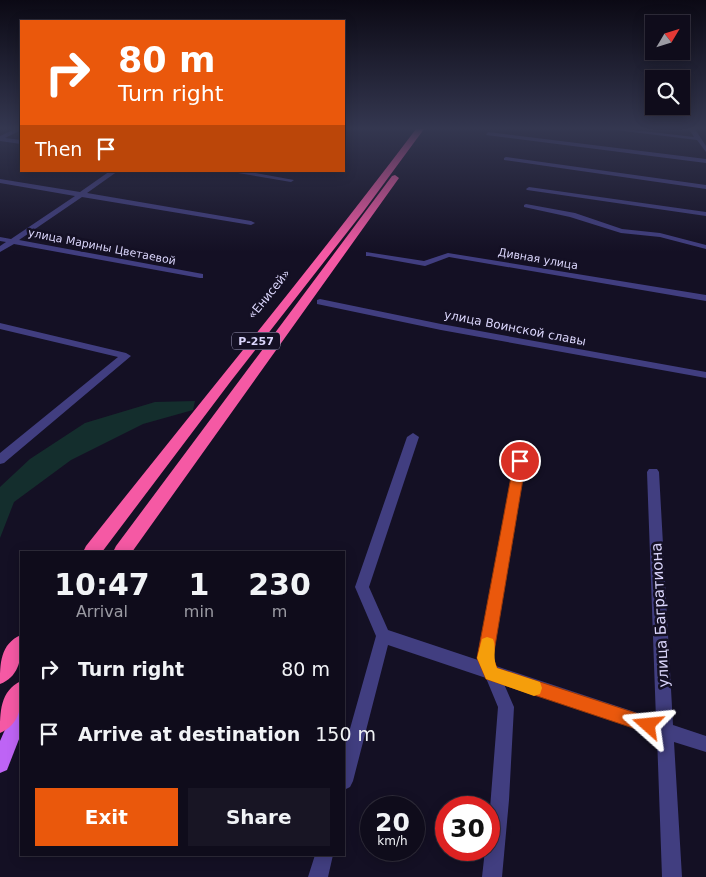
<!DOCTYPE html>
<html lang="en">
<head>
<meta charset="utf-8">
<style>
	:root { --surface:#0f0c1b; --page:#181524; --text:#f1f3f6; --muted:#9b9ba3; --line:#2f2c3a; --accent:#ea580c }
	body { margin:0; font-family:"DejaVu Sans",sans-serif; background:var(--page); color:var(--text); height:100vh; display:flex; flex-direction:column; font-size:19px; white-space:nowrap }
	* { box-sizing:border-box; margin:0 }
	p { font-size:16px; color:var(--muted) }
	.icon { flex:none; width:28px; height:28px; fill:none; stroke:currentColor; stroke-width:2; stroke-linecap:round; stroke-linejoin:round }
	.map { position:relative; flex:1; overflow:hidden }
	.drawer { position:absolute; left:20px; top:551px; width:325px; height:305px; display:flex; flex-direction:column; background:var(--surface); border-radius:0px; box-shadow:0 2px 12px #0003,0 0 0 1px var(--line) }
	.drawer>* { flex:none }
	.hud { position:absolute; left:20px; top:20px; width:325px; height:152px; border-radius:0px; box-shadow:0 2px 12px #0003,0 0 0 1px var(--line); background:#ea580c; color:#fff; overflow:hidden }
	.needle { width:32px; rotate:52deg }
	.tools { position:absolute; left:645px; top:15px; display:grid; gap:10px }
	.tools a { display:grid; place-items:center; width:45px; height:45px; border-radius:0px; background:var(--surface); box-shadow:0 2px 12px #0003,0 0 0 1px var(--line); font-size:25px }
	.speed { position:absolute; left:360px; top:796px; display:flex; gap:10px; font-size:25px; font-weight:700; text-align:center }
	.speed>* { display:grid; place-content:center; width:65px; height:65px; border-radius:50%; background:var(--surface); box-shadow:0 2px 12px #0003,0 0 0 1px var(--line); line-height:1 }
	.speed small { font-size:12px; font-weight:400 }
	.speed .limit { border:8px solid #d22; background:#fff; color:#111 }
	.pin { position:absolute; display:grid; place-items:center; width:42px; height:42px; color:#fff; margin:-21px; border:2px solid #fff; border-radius:50%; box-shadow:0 1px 5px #0007 }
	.me { position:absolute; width:55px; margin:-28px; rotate:288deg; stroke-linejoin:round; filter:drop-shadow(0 0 4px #0008) }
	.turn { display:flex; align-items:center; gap:18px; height:105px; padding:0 15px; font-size:22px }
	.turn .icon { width:65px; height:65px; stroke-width:2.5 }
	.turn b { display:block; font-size:35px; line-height:42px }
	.then { display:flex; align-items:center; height:48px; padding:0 15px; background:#0003; gap:10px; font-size:19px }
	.eta { display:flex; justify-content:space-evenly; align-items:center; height:85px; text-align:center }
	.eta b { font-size:30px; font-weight:600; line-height:35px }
	.primary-button { display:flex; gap:10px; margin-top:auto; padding:10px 15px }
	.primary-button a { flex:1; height:58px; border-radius:0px; background:var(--accent); color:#fff; font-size:20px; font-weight:600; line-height:58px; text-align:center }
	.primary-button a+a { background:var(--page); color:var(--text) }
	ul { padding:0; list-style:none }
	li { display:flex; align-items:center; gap:15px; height:65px; padding:0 15px }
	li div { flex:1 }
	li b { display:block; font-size:19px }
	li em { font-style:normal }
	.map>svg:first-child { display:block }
	.green { fill:#142e2d }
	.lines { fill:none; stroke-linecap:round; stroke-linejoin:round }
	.minor { fill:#413e80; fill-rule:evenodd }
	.major { fill:#be64f5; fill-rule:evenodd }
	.highway { fill:#f559a4; fill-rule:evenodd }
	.route { fill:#ea580c; stroke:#983908 }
	.slow { fill:#f59e0b }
	.labels { text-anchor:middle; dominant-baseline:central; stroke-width:5; stroke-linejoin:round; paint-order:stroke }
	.far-street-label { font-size:11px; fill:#dbd6fc; stroke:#141024 }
	.shield { fill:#141024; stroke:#9f9bbb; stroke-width:1 }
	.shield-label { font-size:11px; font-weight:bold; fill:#dbd6fc }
	.street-label { font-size:12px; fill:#dbd6fc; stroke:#141024 }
	.near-street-label { font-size:15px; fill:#dbd6fc; stroke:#141024 }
</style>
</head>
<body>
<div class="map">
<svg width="706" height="877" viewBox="0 0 706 877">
	<rect width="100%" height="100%" fill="#141024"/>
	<path class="green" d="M 195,401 L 193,410 L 143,424 L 71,460 L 14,502 L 0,538 L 0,487 L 30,459 L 85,423 L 155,402 Z"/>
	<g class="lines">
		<path class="minor" d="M 15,129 L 21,130 L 5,138 L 21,140 L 21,144 L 0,141 L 0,136 Z
			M 608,129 L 625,129 L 694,137 L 689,129 L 695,129 L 706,146 L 706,152 L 697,140 Z
			M 488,132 L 706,159 L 706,163 L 486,135 Z
			M 506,157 L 706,185 L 706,189 L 504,160 L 504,158 Z
			M 110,171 L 118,171 L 87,193 L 251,221 L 255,223 L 251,225 L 82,197 L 19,240 L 203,274 L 203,278 L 200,278 L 14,244 L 0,252 L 0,246 L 6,242 L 0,241 L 0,237 L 11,239 L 75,196 L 0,183 L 0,179 L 80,192 Z
			M 226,171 L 244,171 L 294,180 L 291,182 Z
			M 529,187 L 706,212 L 706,216 L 527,190 L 526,189 Z
			M 526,204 L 575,213 L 622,229 L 660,233 L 706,245 L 706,249 L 660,237 L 621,233 L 570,217 L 524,207 L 524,205 Z
			M 366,252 L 424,261 L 448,253 L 706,295 L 706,301 L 449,257 L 425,266 L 369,256 L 366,256 Z
			M 320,299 L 441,324 L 706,372 L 706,378 L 441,330 L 317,304 L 317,300 Z
			M 0,323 L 126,353 L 131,356 L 4,463 L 0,464 L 0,453 L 118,357 L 0,329 Z
			M 413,433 L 419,437 L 369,587 L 388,630 L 478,660 L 514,461 L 516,458 L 524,458 L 526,461 L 493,658 L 496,666 L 656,719 L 647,472 L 649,469 L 657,469 L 659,472 L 673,725 L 706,736 L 706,752 L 674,742 L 682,877 L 662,877 L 657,736 L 504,684 L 514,707 L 509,800 L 502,877 L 482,877 L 485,850 L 489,850 L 489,821 L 498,707 L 486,678 L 388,645 L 353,781 L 350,787 L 344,790 L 344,750 L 376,636 L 355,587 L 407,437 Z
			M 315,855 L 333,855 L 328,877 L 308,877 Z"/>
		<path class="major" d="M 21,704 L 21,734 L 7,770 L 0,773 L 0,741 L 15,707 Z"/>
		<path class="highway" d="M 416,129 L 424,129 L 363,212 L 231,381 L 102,552 L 83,552 L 86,546 C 196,407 309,271 416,129 Z
			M 395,175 L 399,178 L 132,552 L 113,552 L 116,546 L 392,176 Z
			M 21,635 C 22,655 21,676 0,684 C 0,664 0,644 21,635 Z
			M 21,681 C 22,702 22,724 0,733 C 0,712 0,691 21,681 Z"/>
	</g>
	<linearGradient id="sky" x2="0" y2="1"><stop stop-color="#0b0914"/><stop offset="0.51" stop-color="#343750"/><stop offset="1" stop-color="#343750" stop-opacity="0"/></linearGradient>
	<rect width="706" height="252" fill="url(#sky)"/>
	<path class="route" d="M 520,457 L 526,461 L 493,658 L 497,668 L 648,717 L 654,719 L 656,725 L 654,731 L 648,733 L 486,679 L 477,658 L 514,461 Z"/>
	<path class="slow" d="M 487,637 L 493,639 C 497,648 492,656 497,668 L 540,682 L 542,688 L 540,694 L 534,696 L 486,679 L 477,658 L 482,639 Z"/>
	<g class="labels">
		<g class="far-street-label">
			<text transform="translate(102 247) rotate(11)">улица Марины Цветаевой</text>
			<text transform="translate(538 259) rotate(10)">Дивная улица</text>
		</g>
		<rect class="shield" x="232" y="332.5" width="48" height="17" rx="4"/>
		<g class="shield-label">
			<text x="256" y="341">Р-257</text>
		</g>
		<g class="street-label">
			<text transform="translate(269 294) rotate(-51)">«Енисей»</text>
			<text transform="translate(515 328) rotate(11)">улица Воинской славы</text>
		</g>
		<g class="near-street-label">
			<text transform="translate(660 615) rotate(-93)">улица Багратиона</text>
		</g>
	</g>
</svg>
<div class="tools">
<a><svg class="needle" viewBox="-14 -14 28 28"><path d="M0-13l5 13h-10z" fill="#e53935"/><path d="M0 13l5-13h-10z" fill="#9b9ba3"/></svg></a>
<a><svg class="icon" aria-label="search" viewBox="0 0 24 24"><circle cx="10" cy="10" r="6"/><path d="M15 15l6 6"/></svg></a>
</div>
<div class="speed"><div>20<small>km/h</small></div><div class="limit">30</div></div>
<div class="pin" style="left:520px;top:461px;background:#d93025"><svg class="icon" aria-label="arrive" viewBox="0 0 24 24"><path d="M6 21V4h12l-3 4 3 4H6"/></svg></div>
<svg class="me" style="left:648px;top:725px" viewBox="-20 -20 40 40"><path d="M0-17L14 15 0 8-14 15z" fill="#ea580c" stroke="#fff" stroke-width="4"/></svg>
<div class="hud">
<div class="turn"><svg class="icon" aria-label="right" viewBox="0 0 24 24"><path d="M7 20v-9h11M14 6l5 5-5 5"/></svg><div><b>80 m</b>Turn right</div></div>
<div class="then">Then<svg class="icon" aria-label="arrive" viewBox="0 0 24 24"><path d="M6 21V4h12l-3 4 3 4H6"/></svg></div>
</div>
<section class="drawer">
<div class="eta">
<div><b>10:47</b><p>Arrival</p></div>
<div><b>1</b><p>min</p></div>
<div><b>230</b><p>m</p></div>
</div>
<ul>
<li><svg class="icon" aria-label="right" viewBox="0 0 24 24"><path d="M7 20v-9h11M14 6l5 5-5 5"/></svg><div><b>Turn right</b></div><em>80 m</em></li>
<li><svg class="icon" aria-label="arrive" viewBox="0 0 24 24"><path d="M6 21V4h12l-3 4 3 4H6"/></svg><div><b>Arrive at destination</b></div><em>150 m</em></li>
</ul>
<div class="primary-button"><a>Exit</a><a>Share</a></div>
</section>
</div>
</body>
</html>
